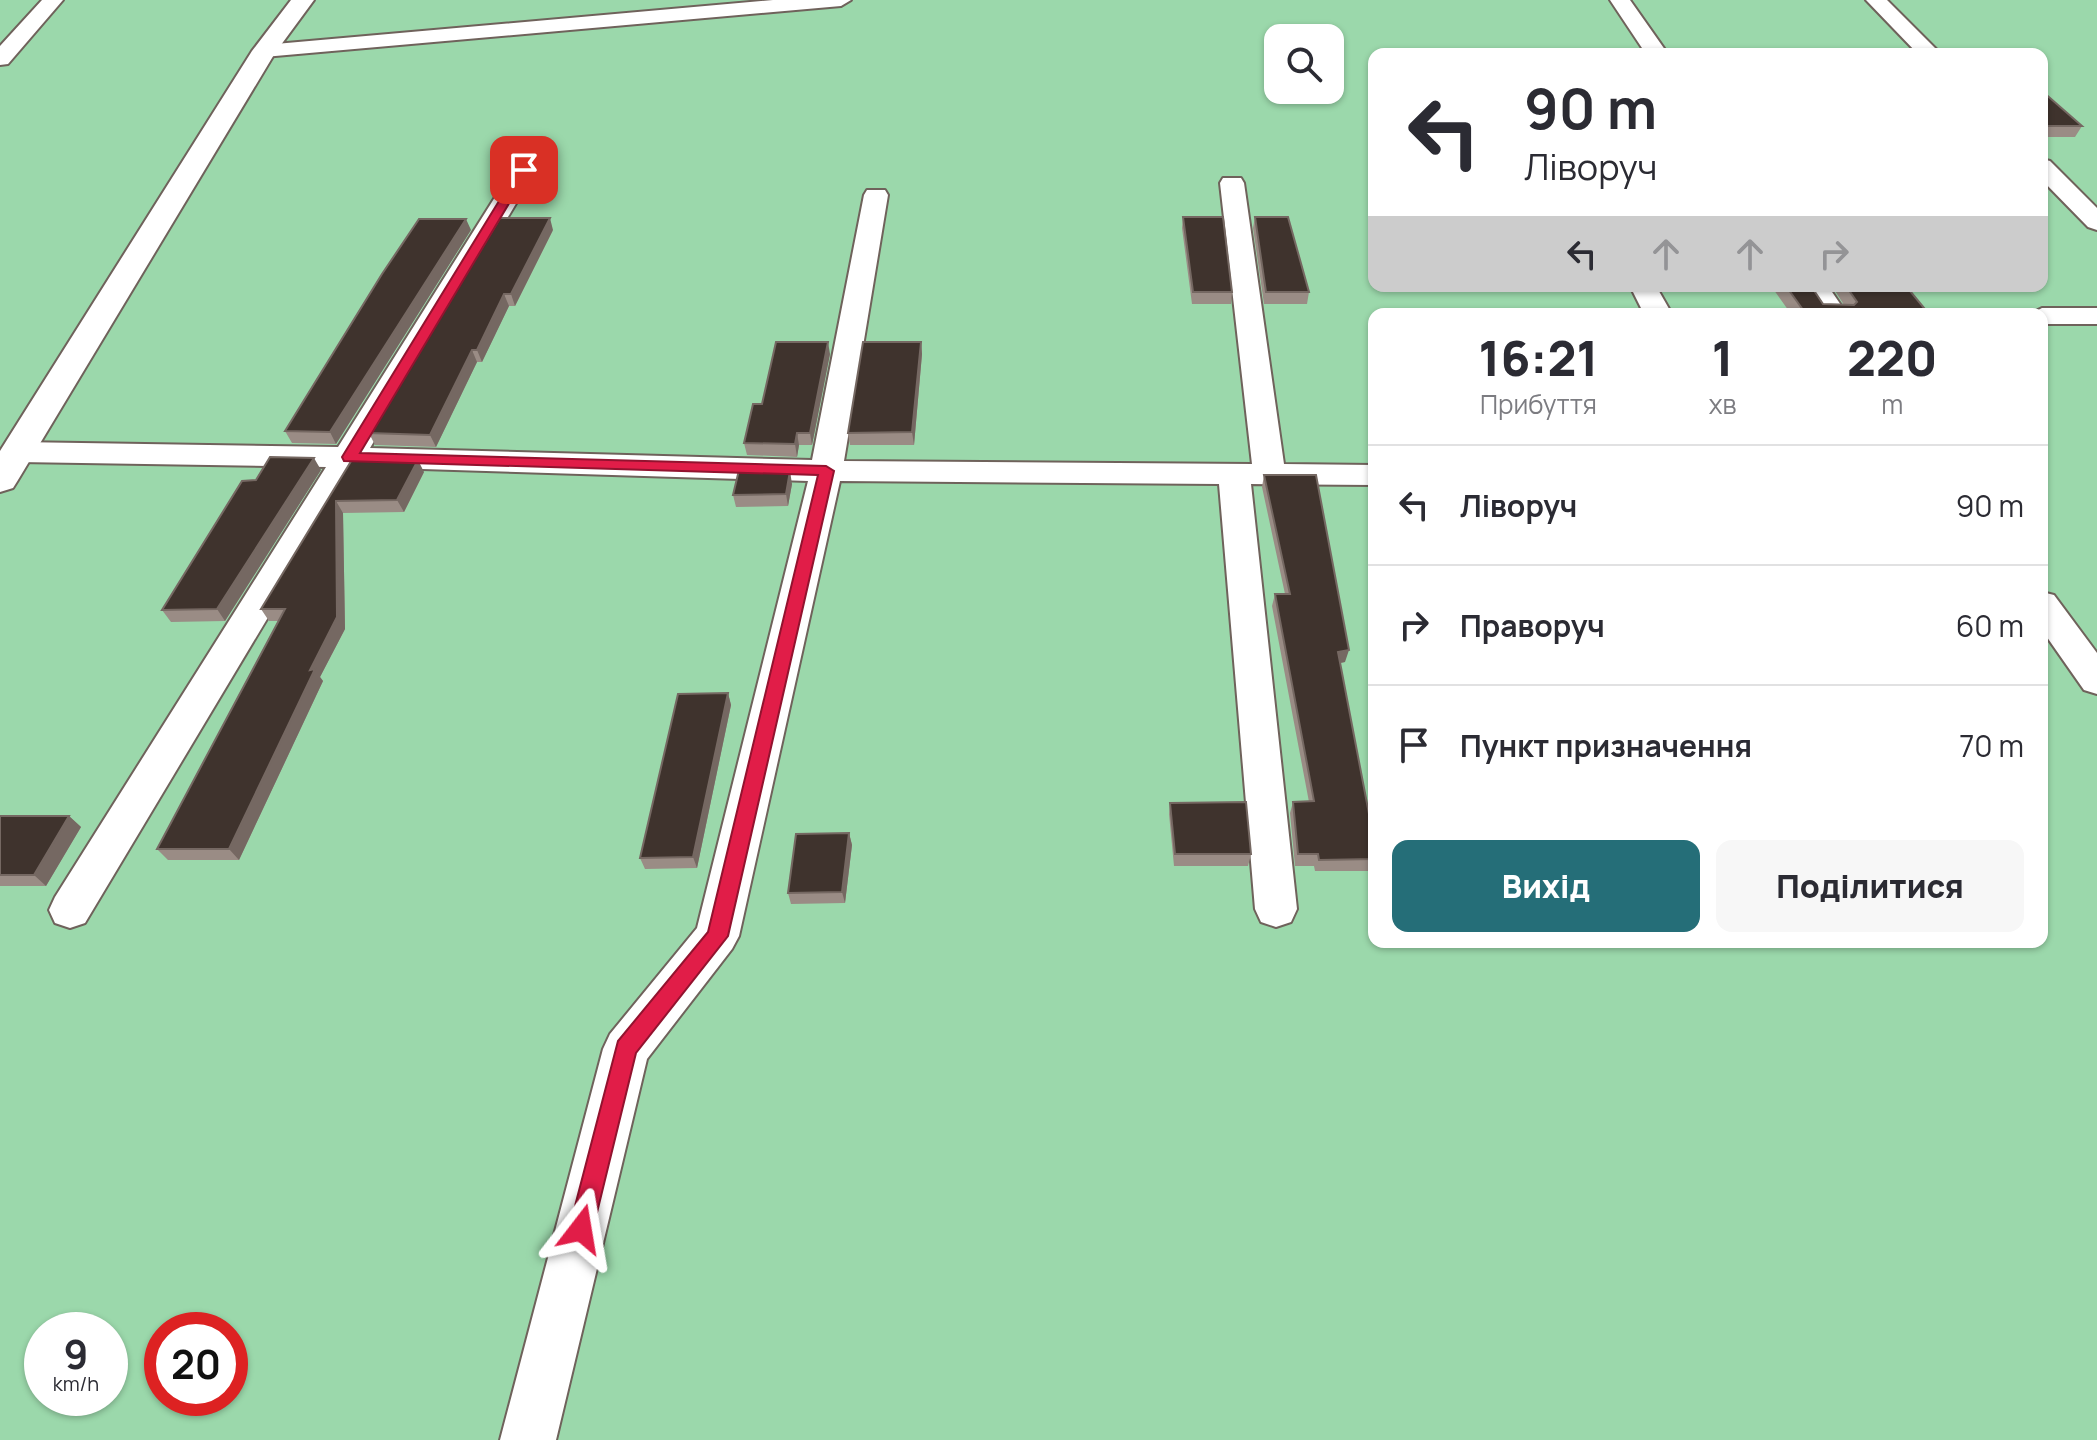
<!DOCTYPE html>
<html lang="uk">
<head>
<meta charset="utf-8">
<style>
	:root { --surface:#fff; --page:#f7f7f7; --text:#2b2b33; --muted:#7c7c81; --line:#e1e1e2; --accent:#256e78 }
	body { margin:0; font-family:Manrope,sans-serif; background:var(--page); color:var(--text); height:100vh; display:flex; flex-direction:column; font-size:30px; white-space:nowrap }
	* { box-sizing:border-box; margin:0 }
	p { font-size:26px; color:var(--muted) }
	.icon { flex:none; width:44px; height:44px; fill:none; stroke:currentColor; stroke-width:2; stroke-linecap:round; stroke-linejoin:round }
	.map { position:relative; flex:1; overflow:hidden }
	.sheet { position:absolute; left:1368px; top:308px; width:680px; height:640px; display:flex; flex-direction:column; background:var(--surface); border-radius:16px; box-shadow:0 2px 6px #0004 }
	.sheet>* { flex:none }
	.top-card { position:absolute; left:1368px; top:48px; width:680px; height:244px; border-radius:16px; box-shadow:0 2px 6px #0004; background:#fff; color:var(--text); overflow:hidden }
	.tools { position:absolute; left:1264px; top:24px; display:grid; gap:16px }
	.tools a { display:grid; place-items:center; width:80px; height:80px; border-radius:16px; background:var(--surface); box-shadow:0 2px 6px #0004; font-size:40px }
	.speed { position:absolute; left:24px; top:1312px; display:flex; gap:16px; font-size:40px; font-weight:700; text-align:center }
	.speed>* { display:grid; place-content:center; width:104px; height:104px; border-radius:50%; background:var(--surface); box-shadow:0 2px 6px #0004; line-height:1 }
	.speed small { font-size:20px; font-weight:400 }
	.speed .limit { border:12px solid #d22; background:#fff; color:#111 }
	.pin { position:absolute; display:grid; place-items:center; width:68px; height:68px; color:#fff; margin:-34px; border-radius:16px; box-shadow:0 4px 12px #0006 }
	.me { position:absolute; width:88px; margin:-44px; rotate:14deg; stroke-linejoin:round; filter:drop-shadow(0 0 6px #0008) }
	.turn { display:flex; align-items:center; gap:28px; height:168px; padding:0 24px; font-size:36px }
	.turn .icon { width:104px; height:104px; stroke-width:2.5 }
	.turn b { display:block; font-size:56px; line-height:68px }
	.lanes { display:flex; align-items:center; height:76px; padding:0 24px; background:#0003; justify-content:center; gap:40px; direction:ltr }
	.lanes .off { opacity:.35 }
	.eta { display:flex; justify-content:space-evenly; align-items:center; height:136px; text-align:center }
	.eta b { font-size:48px; font-weight:800; line-height:56px }
	.primary-button { display:flex; gap:16px; margin-top:auto; padding:16px 24px }
	.primary-button a { flex:1; height:92px; border-radius:16px; background:var(--accent); color:#fff; font-size:32px; font-weight:800; line-height:92px; text-align:center }
	.primary-button a+a { background:var(--page); color:var(--text) }
	ul { padding:0; list-style:none }
	li { display:flex; align-items:center; gap:24px; height:120px; padding:0 24px; border-top:2px solid var(--line) }
	li div { flex:1 }
	li b { display:block; font-size:30px }
	li em { font-style:normal }
	.map>svg:first-child { display:block }
	.green { fill:#9bd8ab; fill-rule:evenodd }
	.lines { fill:none; stroke-linecap:round; stroke-linejoin:round }
	.lane-casing { stroke:#6f625b; stroke-width:4 }
	.street-casing { stroke:#6f625b; stroke-width:4 }
	.lane { fill:#fff; fill-rule:evenodd }
	.street { fill:#fff; fill-rule:evenodd }
	.wall { fill:#9a8c85 }
	.shaded-wall { fill:#756862 }
	.building { fill:#3f332d; stroke:#756862; stroke-width:2 }
	.route { fill:#e11d48; stroke:#92132f; stroke-width:2 }
</style>
</head>
<body>
<div class="map">
<svg width="2097" height="1440" viewBox="0 0 2097 1440">
	<rect width="100%" height="100%" fill="#f4e5dd"/>
	<path class="green" d="M 0,0 L 2097,0 L 2097,1440 L 0,1440 ZM 1278,38 L 1330,38 L 1330,90 L 1278,90 ZM 1374,54 L 2042,54 L 2042,286 L 1374,286 ZM 1374,314 L 2042,314 L 2042,942 L 1374,942 ZM 42,1330 L 110,1330 L 110,1398 L 42,1398 ZM 162,1330 L 230,1330 L 230,1398 L 162,1398 Z"/>
	<g class="lines">
		<defs>
			<path id="lane" d="M 42,0 L 63,0 L 8,64 L 0,65 L 0,46 Z
				M 773,0 L 851,0 L 841,6 L 264,57 L 253,51 L 264,45 Z
				M 1610,0 L 1630,0 L 1668,54 L 1646,54 Z
				M 1866,0 L 1887,0 L 1941,54 L 1918,54 Z
				M 2042,159 L 2050,161 L 2097,208 L 2097,230 L 2088,227 L 2042,180 Z
				M 524,163 L 533,165 L 536,170 L 370,448 L 812,460 L 864,195 L 867,190 L 885,190 L 888,195 L 844,461 L 1252,464 L 1220,183 L 1223,178 L 1241,178 L 1244,183 L 1284,464 L 1374,465 L 1374,485 L 1251,484 L 1297,909 L 1291,922 L 1276,927 L 1261,922 L 1255,909 L 1219,484 L 840,481 L 739,936 L 732,949 L 647,1059 L 556,1440 L 500,1440 L 603,1049 L 610,1034 L 697,928 L 808,481 L 358,467 L 85,923 L 70,928 L 55,923 L 49,910 L 55,897 L 326,467 L 18,462 L 7,459 L 2,452 L 7,445 L 18,442 L 338,447 L 512,170 L 515,165 Z
				M 1630,286 L 1656,286 L 1672,314 L 1644,314 Z
				M 1801,286 L 1828,286 L 1847,314 L 1819,314 Z
				M 2042,308 L 2097,308 L 2097,324 L 2042,324 L 2042,314 L 2030,314 Z
				M 2042,592 L 2054,595 L 2097,653 L 2097,694 L 2084,690 L 2042,630 Z"/>
			<path id="street" d="M 291,0 L 314,0 L 275,53 L 18,480 L 13,488 L 0,492 L 0,451 L 252,51 Z"/>
		</defs>
		<use href="#lane" class="lane-casing"/>
		<use href="#street" class="street-casing"/>
		<use href="#lane" class="lane"/>
		<use href="#street" class="street"/>
	</g>
	<path class="wall" d="M 2042,91 L 2082,126 L 2075,137 L 2042,137 Z
		M 1183,217 L 1232,292 L 1231,304 L 1192,304 L 1182,228 Z
		M 1255,217 L 1309,292 L 1307,304 L 1264,304 L 1253,228 Z
		M 471,230 L 336,444 L 292,443 L 285,431 Z
		M 553,230 L 515,306 L 509,306 L 482,362 L 477,362 L 436,447 L 375,445 L 369,433 Z
		M 1771,286 L 1811,286 L 1823,304 L 1844,305 L 1832,286 L 1906,286 L 1929,314 L 1791,314 Z
		M 921,342 L 922,354 L 914,445 L 850,445 L 848,433 Z
		M 830,354 L 812,445 L 799,445 L 797,457 L 747,455 L 744,443 L 762,404 Z
		M 353,458 L 424,472 L 404,512 L 343,513 L 345,629 L 320,677 L 323,681 L 239,860 L 168,860 L 157,849 L 278,621 L 269,621 L 261,609 Z
		M 321,470 L 225,621 L 171,622 L 162,610 L 256,480 Z
		M 1264,475 L 1345,662 L 1340,663 L 1374,840 L 1374,871 L 1315,871 L 1314,866 L 1295,866 L 1290,813 L 1293,802 L 1309,802 L 1272,606 L 1275,594 L 1285,594 L 1262,487 Z
		M 792,484 L 788,506 L 736,507 L 733,495 Z
		M 728,693 L 731,705 L 697,868 L 645,869 L 640,858 Z
		M 1170,803 L 1251,854 L 1248,866 L 1174,866 L 1169,814 Z
		M 0,816 L 69,816 L 81,827 L 46,886 L 0,886 Z
		M 849,833 L 852,845 L 845,903 L 791,904 L 788,893 Z"/>
	<path class="shaded-wall" d="M 550,218 L 553,230 L 515,306 L 511,294 Z
		M 466,219 L 471,230 L 336,444 L 330,432 Z
		M 504,294 L 509,306 L 482,362 L 477,350 Z
		M 828,342 L 830,354 L 812,445 L 810,433 Z
		M 921,342 L 922,354 L 914,445 L 912,432 Z
		M 472,350 L 477,362 L 436,447 L 430,435 Z
		M 797,433 L 799,445 L 797,457 L 795,444 Z
		M 314,458 L 321,470 L 225,621 L 217,609 Z
		M 418,460 L 424,472 L 404,512 L 397,500 Z
		M 790,471 L 792,484 L 788,506 L 786,494 Z
		M 336,501 L 343,513 L 345,629 L 320,677 L 323,681 L 239,860 L 229,849 L 310,670 Z
		M 1349,650 L 1345,662 L 1335,664 L 1338,652 Z
		M 728,693 L 731,705 L 697,868 L 693,857 Z
		M 69,816 L 81,827 L 46,886 L 34,875 Z
		M 849,833 L 852,845 L 845,903 L 842,892 Z"/>
	<path class="building" d="M 2042,91 L 2082,126 L 2042,126 Z
		M 1183,217 L 1223,217 L 1232,292 L 1193,292 Z
		M 1255,217 L 1288,217 L 1309,292 L 1266,292 Z
		M 500,218 L 550,218 L 511,294 L 504,294 L 477,350 L 472,350 L 430,435 L 369,433 Z
		M 419,219 L 466,219 L 330,432 L 285,431 L 382,274 Z
		M 1786,286 L 1811,286 L 1823,304 L 1854,305 L 1857,302 L 1846,286 L 1906,286 L 1929,314 L 1806,314 Z
		M 776,342 L 828,342 L 810,433 L 797,433 L 795,444 L 744,443 L 753,404 L 762,404 Z
		M 863,342 L 921,342 L 912,432 L 848,433 Z
		M 270,457 L 314,458 L 217,609 L 162,610 L 242,481 L 256,480 Z
		M 353,458 L 418,460 L 397,500 L 336,501 L 337,617 L 310,670 L 315,669 L 229,849 L 157,849 L 285,609 L 261,609 Z
		M 739,470 L 790,471 L 786,494 L 733,495 Z
		M 1264,475 L 1316,475 L 1349,650 L 1338,652 L 1374,840 L 1374,859 L 1319,860 L 1318,854 L 1298,854 L 1293,802 L 1314,801 L 1275,594 L 1290,594 Z
		M 728,693 L 693,857 L 640,858 L 678,694 Z
		M 1246,802 L 1251,854 L 1175,854 L 1170,803 Z
		M 0,816 L 69,816 L 34,875 L 0,875 Z
		M 849,833 L 842,892 L 788,893 L 796,834 Z"/>
	<path class="route" d="M 524,167 L 529,170 L 360,453 L 826,466 L 834,471 L 728,936 L 636,1053 L 593,1229 L 589,1238 L 581,1241 L 572,1238 L 569,1229 L 618,1041 L 708,932 L 818,475 L 344,461 L 342,457 L 518,170 Z"/>
</svg>
<div class="tools">
<a><svg class="icon" aria-label="search" viewBox="0 0 24 24"><circle cx="10" cy="10" r="6"/><path d="M15 15l6 6"/></svg></a>
</div>
<div class="speed"><div>9<small>km/h</small></div><div class="limit">20</div></div>
<div class="pin" style="left:524px;top:170px;background:#d93025"><svg class="icon" aria-label="arrive" viewBox="0 0 24 24"><path d="M6 21V4h12l-3 4 3 4H6"/></svg></div>
<svg class="me" style="left:581px;top:1229px" viewBox="-20 -20 40 40"><path d="M0-17L14 15 0 8-14 15z" fill="#e11d48" stroke="#fff" stroke-width="4"/></svg>
<div class="top-card">
<div class="turn"><svg class="icon" aria-label="left" viewBox="0 0 24 24"><path d="M17 20v-9H6M10 6l-5 5 5 5"/></svg><div><b>90 m</b>Ліворуч</div></div>
<div class="lanes"><svg class="icon" aria-label="left" viewBox="0 0 24 24"><path d="M17 20v-9H6M10 6l-5 5 5 5"/></svg><svg class="icon off" aria-label="ahead" viewBox="0 0 24 24"><path d="M12 20V5M6 11l6-6 6 6"/></svg><svg class="icon off" aria-label="ahead" viewBox="0 0 24 24"><path d="M12 20V5M6 11l6-6 6 6"/></svg><svg class="icon off" aria-label="right" viewBox="0 0 24 24"><path d="M7 20v-9h11M14 6l5 5-5 5"/></svg></div>
</div>
<section class="sheet">
<div class="eta">
<div><b>16:21</b><p>Прибуття</p></div>
<div><b>1</b><p>хв</p></div>
<div><b>220</b><p>m</p></div>
</div>
<ul>
<li><svg class="icon" aria-label="left" viewBox="0 0 24 24"><path d="M17 20v-9H6M10 6l-5 5 5 5"/></svg><div><b>Ліворуч</b></div><em>90 m</em></li>
<li><svg class="icon" aria-label="right" viewBox="0 0 24 24"><path d="M7 20v-9h11M14 6l5 5-5 5"/></svg><div><b>Праворуч</b></div><em>60 m</em></li>
<li><svg class="icon" aria-label="arrive" viewBox="0 0 24 24"><path d="M6 21V4h12l-3 4 3 4H6"/></svg><div><b>Пункт призначення</b></div><em>70 m</em></li>
</ul>
<div class="primary-button"><a>Вихід</a><a>Поділитися</a></div>
</section>
</div>
</body>
</html>
